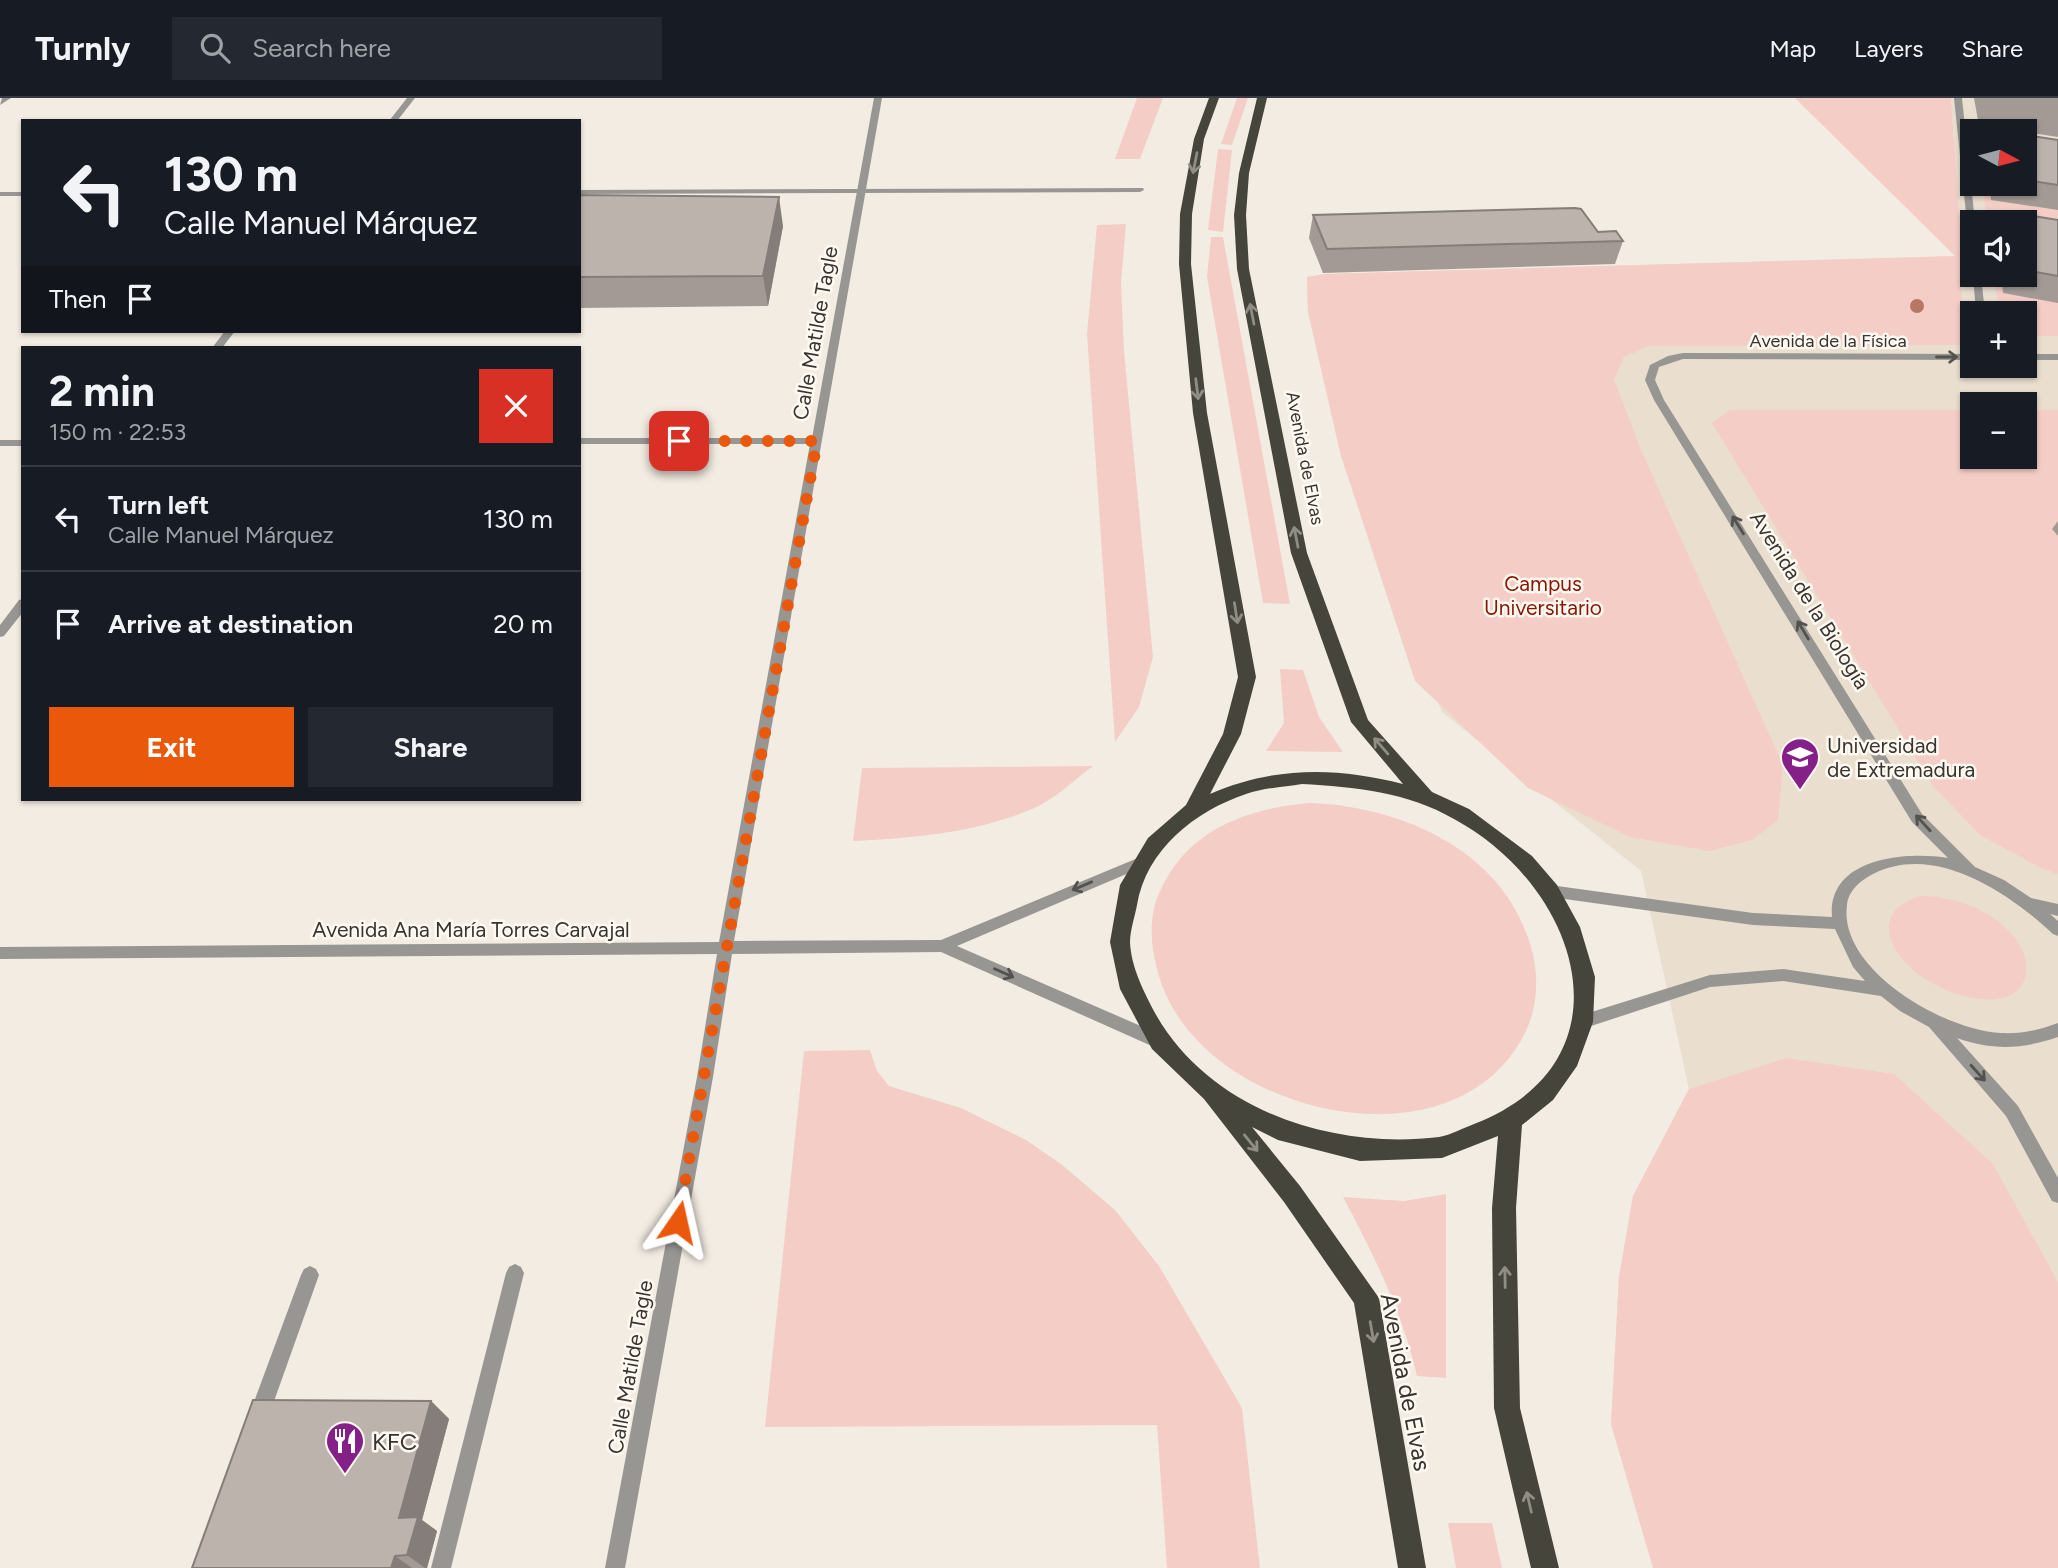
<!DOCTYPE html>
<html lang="en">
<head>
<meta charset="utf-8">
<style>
	:root { --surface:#171b24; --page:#242831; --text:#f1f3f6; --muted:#9ea1a6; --line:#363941; --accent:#ea580c }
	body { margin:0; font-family:Figtree,sans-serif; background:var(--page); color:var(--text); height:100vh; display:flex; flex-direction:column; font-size:26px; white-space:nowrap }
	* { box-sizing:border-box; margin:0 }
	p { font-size:23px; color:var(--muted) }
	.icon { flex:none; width:38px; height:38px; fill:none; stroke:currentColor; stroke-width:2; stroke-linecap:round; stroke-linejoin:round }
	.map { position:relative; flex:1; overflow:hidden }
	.drawer { position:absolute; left:21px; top:248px; width:560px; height:455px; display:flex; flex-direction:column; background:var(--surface); border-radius:0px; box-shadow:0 2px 5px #0004 }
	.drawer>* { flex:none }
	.hud { position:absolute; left:21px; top:21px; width:560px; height:214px; border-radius:0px; box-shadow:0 2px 5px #0004; background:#171b24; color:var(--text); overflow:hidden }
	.needle { width:46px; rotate:97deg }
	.tools { position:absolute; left:1960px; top:21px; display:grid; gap:14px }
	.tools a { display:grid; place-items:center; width:77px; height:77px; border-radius:0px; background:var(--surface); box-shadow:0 2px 5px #0004; font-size:35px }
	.pin { position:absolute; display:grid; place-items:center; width:60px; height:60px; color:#fff; margin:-30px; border-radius:14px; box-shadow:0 4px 10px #0006 }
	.me { position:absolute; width:77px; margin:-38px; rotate:11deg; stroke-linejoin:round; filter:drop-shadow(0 0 5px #0008) }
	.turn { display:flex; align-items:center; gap:24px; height:147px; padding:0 28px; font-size:32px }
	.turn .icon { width:91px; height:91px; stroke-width:2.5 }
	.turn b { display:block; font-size:49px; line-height:60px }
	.then { display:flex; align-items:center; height:66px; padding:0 28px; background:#0003; gap:14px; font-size:26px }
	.round { display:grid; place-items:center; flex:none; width:74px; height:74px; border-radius:0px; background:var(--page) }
	.summary { display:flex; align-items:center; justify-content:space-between; height:119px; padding:0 28px }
	h1 { font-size:42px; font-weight:700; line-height:52px }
	.cta { display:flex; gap:14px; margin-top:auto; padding:14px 28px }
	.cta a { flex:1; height:80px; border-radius:0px; background:var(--accent); color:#fff; font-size:28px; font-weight:700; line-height:80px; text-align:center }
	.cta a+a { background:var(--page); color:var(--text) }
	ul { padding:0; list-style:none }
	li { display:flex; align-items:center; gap:21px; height:105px; padding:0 28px; border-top:2px solid var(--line) }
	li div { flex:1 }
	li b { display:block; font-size:26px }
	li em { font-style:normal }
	header { display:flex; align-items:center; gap:42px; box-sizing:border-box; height:98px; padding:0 35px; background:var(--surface); border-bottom:2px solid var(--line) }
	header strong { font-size:33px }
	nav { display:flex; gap:38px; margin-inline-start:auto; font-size:24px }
	.search { width:490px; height:63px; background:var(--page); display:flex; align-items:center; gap:18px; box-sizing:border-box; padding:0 24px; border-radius:0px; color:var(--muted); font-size:26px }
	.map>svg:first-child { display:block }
	.built { fill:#eadecf; fill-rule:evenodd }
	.green { fill:#f4cec6 }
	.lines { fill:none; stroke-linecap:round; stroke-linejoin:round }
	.service { fill:#979692; fill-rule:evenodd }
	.pedestrian { fill:#979692; fill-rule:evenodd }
	.minor { fill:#979692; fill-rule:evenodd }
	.trunk { fill:#46453c; fill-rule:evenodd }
	.tree { fill:#b87667 }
	.wall { fill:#a39a95 }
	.shaded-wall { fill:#847d79 }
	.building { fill:#bdb3ad; stroke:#847d79; stroke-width:2 }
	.oneway { stroke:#908d85 }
	.oneway2 { stroke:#54524e }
	.route { stroke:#ea580c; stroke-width:12; stroke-dasharray:0 21.6 }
	.labels { text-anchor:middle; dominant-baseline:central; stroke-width:5; stroke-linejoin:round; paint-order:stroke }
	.far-street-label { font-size:18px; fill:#373531; stroke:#fff9f2 }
	.street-label { font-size:21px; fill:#373531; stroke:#fff9f2 }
	.park-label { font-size:21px; fill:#881601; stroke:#fff9f2 }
	.poi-label { font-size:21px; fill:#373531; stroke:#fff9f2; text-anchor:start }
	.near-street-label { font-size:24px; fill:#373531; stroke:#fff9f2 }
	.near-poi-label { font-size:24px; fill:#373531; stroke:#fff9f2; text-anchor:start }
</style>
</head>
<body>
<header>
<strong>Turnly</strong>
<div class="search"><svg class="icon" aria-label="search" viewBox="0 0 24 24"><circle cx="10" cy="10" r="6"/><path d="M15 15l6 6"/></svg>Search here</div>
<nav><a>Map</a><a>Layers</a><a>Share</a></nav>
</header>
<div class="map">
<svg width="2058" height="1470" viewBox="0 0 2058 1470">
	<rect width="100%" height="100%" fill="#f3ece3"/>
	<path class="built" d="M 1951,0 L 2058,0 L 2058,1470 L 1653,1470 L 1611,1326 L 1619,1179 L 1633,1098 L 1689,991 L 1641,773 L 1442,614 L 1341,358 L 1308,214 L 1307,179 L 1325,176 L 1961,158 ZM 1972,33 L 2025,33 L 2025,86 L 1972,86 ZM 1972,124 L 2025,124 L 2025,177 L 1972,177 ZM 1972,215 L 2025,215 L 2025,268 L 1972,268 ZM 1972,306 L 2025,306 L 2025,359 L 1972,359 Z"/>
	<path class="green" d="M 1137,0 L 1163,0 L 1140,61 L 1115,61 Z
		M 1237,0 L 1248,0 L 1232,47 L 1221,46 Z
		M 1795,0 L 1951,0 L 1962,158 L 1962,247 L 1649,248 L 1624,259 L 1614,281 L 1641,352 L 1783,667 L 1778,722 L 1752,742 L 1709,753 L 1630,739 L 1528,690 L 1415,583 L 1341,358 L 1308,214 L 1307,179 L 1325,176 L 1955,158 Z
		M 1218,51 L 1232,52 L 1223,134 L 1208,132 Z
		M 1983,86 L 2058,112 L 2058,147 L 2025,124 L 1987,124 Z
		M 1126,126 L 1121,185 L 1124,253 L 1153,559 L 1139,609 L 1115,644 L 1087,236 L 1097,127 Z
		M 1211,139 L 1223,139 L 1290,506 L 1263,505 L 1207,179 Z
		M 1994,177 L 2001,177 L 2004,195 L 2058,205 L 2058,238 L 2025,238 L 2025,215 L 1999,215 Z
		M 1730,312 L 1972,312 L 1972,359 L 2025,359 L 2025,312 L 2058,312 L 2058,776 L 2041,770 L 1980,737 L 1933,688 L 1712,325 Z
		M 1280,571 L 1303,572 L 1319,619 L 1343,654 L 1266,653 L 1284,625 Z
		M 1093,668 C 1074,682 1054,702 1032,711 C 975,735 913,740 853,743 L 862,670 Z
		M 1310,705 C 1397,708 1496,749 1527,837 C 1539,868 1540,902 1526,933 C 1458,1075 1210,1019 1162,887 C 1151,856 1146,821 1161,791 C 1189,731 1248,710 1310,705 Z
		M 1921,798 C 1954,799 1985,809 2009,833 C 2039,864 2031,907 1981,901 C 1960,899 1940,891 1922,879 C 1887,855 1870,812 1921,798 Z
		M 870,952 L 877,973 L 889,988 L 961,1010 L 1026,1042 L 1061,1066 L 1115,1112 L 1159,1168 L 1242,1310 L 1260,1470 L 1167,1470 L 1157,1327 L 765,1329 L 804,953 Z
		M 1786,960 L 1894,976 L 1993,1066 L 2058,1184 L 2058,1470 L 1653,1470 L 1611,1326 L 1619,1179 L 1633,1098 L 1689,991 Z
		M 1446,1096 L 1446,1280 L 1417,1278 C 1402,1214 1374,1157 1343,1099 L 1404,1103 Z
		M 1448,1425 L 1492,1425 L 1502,1470 L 1456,1470 Z"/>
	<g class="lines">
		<path class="service" d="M 515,1166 L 521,1169 L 524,1175 L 451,1470 L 431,1470 L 506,1175 L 509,1169 Z
			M 310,1168 L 316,1171 L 319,1177 L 268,1320 L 265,1327 L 258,1330 L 251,1327 L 248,1320 L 301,1177 L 304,1171 Z"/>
		<path class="pedestrian" d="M 2,0 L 11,0 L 0,7 Z
			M 1143,90 L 1144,92 L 1140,94 L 579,96 L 579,92 Z
			M 0,94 L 23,94 L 23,98 L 0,98 Z"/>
		<path class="minor" d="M 407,0 L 415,0 L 397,23 L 389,23 Z
			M 874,0 L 882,0 L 734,843 L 941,842 L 1145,757 L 1150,758 L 1152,762 L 1150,766 L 957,848 L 1166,939 L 1168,944 L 1166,949 L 1160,951 L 1154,949 L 941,854 L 732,856 L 713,979 L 625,1470 L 605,1470 L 697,979 L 717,856 L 0,861 L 0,849 L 719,844 L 810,346 L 579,346 L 579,340 L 812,340 Z
			M 1954,0 L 1962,0 L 1975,124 L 1972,124 L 1972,137 L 1968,134 Z
			M 1973,177 L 1981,177 L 1985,215 L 1976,215 Z
			M 225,233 L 235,233 L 222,250 L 212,250 Z
			M 1683,255 L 1972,256 L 1972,262 L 1683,261 L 1659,269 L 1655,282 L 1664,302 L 1922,716 L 1975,769 L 2004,782 L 2031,800 L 2058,806 L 2058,818 L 2050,816 L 2058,823 L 2058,838 L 2053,836 C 2009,795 1935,744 1873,776 C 1861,782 1848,793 1847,807 C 1838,872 1946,933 2001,935 C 2022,936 2039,932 2058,925 L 2058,939 C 2022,951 1994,953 1957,940 L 2018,1008 L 2058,1080 L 2058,1105 L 2052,1103 L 2006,1018 L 1929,929 L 1900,913 L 1881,898 L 1783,883 L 1710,889 L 1582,931 L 1576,929 L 1574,924 L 1576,919 L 1582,917 L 1710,877 L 1783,871 L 1865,883 L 1853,869 L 1835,831 L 1753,827 L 1550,799 L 1545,797 L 1543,793 L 1545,789 L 1550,787 L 1753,815 L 1832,819 C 1827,759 1907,753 1948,760 L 1912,724 L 1654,302 L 1645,282 L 1650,267 L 1668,258 Z
			M 2025,256 L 2058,256 L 2058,262 L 2025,262 Z
			M 0,342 L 23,342 L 23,348 L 0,348 Z
			M 23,501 L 23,514 L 4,538 L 0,539 L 0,527 L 19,502 Z"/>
		<path class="trunk" d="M 1209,0 L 1219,0 L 1204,41 L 1192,116 L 1191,166 L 1207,315 L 1256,579 L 1241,636 L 1210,696 C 1274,668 1337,669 1403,686 L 1351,624 L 1291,455 L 1237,171 L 1234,117 L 1239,75 L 1257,0 L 1267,0 L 1249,75 L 1246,117 L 1249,171 L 1307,455 L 1368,622 L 1432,694 L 1469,711 L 1532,758 L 1557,787 L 1580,829 L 1595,879 L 1593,924 L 1577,968 L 1553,1002 L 1522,1027 L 1516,1110 L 1520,1310 L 1559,1470 L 1531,1470 L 1494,1310 L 1492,1110 L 1498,1038 L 1442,1060 L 1360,1063 L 1278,1042 L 1252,1029 L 1300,1088 L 1379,1200 L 1426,1470 L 1398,1470 L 1354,1205 L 1284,1104 L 1204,1001 L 1152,951 L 1120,891 L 1110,844 L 1120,787 L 1148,740 L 1186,707 L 1223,636 L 1238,579 L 1193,315 L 1179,166 L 1180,116 L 1194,41 ZM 1302,686 C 1355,689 1407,694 1454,721 C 1580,789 1636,963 1474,1026 C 1463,1030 1451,1037 1439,1039 C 1333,1052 1210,1013 1155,915 C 1144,894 1131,869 1130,844 C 1130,832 1135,818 1137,807 C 1146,752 1195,713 1246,696 C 1263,690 1284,689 1302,686 Z"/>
	</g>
	<circle class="tree" cx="1917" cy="208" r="7"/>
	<path class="wall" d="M 1974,0 L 2058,0 L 2058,39 L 2025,34 L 2025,33 L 2016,33 L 1979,28 Z
		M 2025,37 L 2058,42 L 2058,112 L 1991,102 L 1989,86 L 2025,86 Z
		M 579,97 L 783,128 L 768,208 L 579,210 Z
		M 2008,114 L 2058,122 L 2058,205 L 2003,195 L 2001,177 L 2025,177 L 2025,124 L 2002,124 Z
		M 1313,117 L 1598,134 L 1623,143 L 1615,166 L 1323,175 L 1309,140 Z
		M 2058,423 L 2058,438 L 2052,431 Z
		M 431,1303 L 449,1321 L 422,1422 L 437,1433 L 427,1470 L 192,1470 Z"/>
	<path class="shaded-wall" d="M 779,99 L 783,128 L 768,208 L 763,178 Z
		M 431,1303 L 449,1321 L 422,1422 L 437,1433 L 427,1470 L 425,1470 L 407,1457 L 399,1420 Z
		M 395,1458 L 412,1470 L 391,1470 Z"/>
	<path class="building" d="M 2025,37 L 2058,42 L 2058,87 L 2025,82 Z
		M 579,97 L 779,99 L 763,178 L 579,179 Z
		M 1575,110 L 1581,111 L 1598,134 L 1616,133 L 1623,143 L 1327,151 L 1313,117 Z
		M 2008,114 L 2058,122 L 2058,178 L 2025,172 L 2025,124 L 2010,124 Z
		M 253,1302 L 431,1303 L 399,1420 L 418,1419 L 407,1457 L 395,1458 L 391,1470 L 192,1470 Z"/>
	<defs><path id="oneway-shaft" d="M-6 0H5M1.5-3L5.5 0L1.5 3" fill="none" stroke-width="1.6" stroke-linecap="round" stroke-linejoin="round" transform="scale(1.75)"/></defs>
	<g class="oneway">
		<use href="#oneway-shaft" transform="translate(1195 65) rotate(101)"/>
		<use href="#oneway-shaft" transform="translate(1252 216) rotate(-101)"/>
		<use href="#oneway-shaft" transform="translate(1197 291) rotate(83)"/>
		<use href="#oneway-shaft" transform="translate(1296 439) rotate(-101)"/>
		<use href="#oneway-shaft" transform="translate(1236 515) rotate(81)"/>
		<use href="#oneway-shaft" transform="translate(1381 648) rotate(-131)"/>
		<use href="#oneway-shaft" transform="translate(1251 1045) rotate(51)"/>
		<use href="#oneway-shaft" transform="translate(1505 1179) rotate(-91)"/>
		<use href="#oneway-shaft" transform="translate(1372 1234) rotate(80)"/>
		<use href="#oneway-shaft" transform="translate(1529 1404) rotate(-103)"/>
	</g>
	<g class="oneway2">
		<use href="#oneway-shaft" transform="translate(1947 259)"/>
		<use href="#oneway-shaft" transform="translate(1738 427) rotate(-122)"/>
		<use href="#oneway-shaft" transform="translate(1803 532) rotate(-121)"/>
		<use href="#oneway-shaft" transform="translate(1923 725) rotate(-133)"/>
		<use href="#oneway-shaft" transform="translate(1082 788) rotate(157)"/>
		<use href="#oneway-shaft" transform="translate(1004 875) rotate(24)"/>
		<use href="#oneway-shaft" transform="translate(1978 975) rotate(48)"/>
	</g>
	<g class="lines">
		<path class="route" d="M 678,1124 L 817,343 L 679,343"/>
	</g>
	<defs>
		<symbol id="university-pin" viewBox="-11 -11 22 30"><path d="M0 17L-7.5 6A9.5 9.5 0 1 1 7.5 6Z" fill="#852088" stroke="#fff9f2"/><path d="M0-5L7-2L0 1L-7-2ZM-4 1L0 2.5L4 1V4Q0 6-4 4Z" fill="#fff"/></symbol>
		<symbol id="restaurant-pin" viewBox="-11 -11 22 30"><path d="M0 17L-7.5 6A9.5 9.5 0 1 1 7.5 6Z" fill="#852088" stroke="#fff9f2"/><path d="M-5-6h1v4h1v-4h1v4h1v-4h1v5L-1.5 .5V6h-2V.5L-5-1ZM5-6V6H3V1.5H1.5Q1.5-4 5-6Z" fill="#fff"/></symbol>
	</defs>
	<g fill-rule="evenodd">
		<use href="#university-pin" x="1778" y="637" width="44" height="60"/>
		<use href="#restaurant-pin" x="323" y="1321" width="44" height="60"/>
	</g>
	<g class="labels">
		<g class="far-street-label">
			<text x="1828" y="243">Avenida de la Física</text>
			<text transform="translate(1305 360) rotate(79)">Avenida de Elvas</text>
		</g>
		<g class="street-label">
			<text transform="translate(815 235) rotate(-80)">Calle Matilde Tagle</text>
			<text transform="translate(1810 502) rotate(58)">Avenida de la Biología</text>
			<text x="471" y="831">Avenida Ana María Torres Carvajal</text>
			<text transform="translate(630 1269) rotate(-80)">Calle Matilde Tagle</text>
		</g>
		<g class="park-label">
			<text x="1543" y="485">Campus<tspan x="1543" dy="24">Universitario</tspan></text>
		</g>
		<g class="poi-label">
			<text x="1827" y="647">Universidad<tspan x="1827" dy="24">de Extremadura</tspan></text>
		</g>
		<g class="near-street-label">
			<text transform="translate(1406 1284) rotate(79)">Avenida de Elvas</text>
		</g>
		<g class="near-poi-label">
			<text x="372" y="1343">KFC</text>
		</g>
	</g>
</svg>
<div class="tools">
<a><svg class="needle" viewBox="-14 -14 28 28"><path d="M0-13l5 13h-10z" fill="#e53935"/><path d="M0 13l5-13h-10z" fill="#9ea1a6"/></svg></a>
<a><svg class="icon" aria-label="sound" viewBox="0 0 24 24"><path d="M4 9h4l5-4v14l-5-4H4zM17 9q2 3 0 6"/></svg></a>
<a>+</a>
<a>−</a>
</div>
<div class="pin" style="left:679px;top:343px;background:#d93025"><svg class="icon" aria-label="arrive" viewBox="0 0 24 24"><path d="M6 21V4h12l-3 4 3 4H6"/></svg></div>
<svg class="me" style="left:678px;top:1124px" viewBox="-20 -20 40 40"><path d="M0-17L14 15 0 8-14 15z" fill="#ea580c" stroke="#fff" stroke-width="4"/></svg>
<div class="hud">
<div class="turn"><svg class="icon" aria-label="left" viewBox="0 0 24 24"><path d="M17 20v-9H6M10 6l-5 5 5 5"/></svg><div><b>130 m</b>Calle Manuel Márquez</div></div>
<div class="then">Then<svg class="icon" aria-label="arrive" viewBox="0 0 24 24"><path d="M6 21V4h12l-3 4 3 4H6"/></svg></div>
</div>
<section class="drawer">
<div class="summary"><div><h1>2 min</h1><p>150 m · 22:53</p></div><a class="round" style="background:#d93025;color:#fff"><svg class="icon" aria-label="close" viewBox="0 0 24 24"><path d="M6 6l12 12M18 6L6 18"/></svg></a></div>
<ul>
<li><svg class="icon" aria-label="left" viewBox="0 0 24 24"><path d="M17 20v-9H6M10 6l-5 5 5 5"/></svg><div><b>Turn left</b><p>Calle Manuel Márquez</p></div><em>130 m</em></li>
<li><svg class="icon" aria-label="arrive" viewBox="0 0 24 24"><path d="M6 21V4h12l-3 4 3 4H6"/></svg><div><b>Arrive at destination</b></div><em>20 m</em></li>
</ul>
<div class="cta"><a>Exit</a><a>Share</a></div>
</section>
</div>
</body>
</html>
